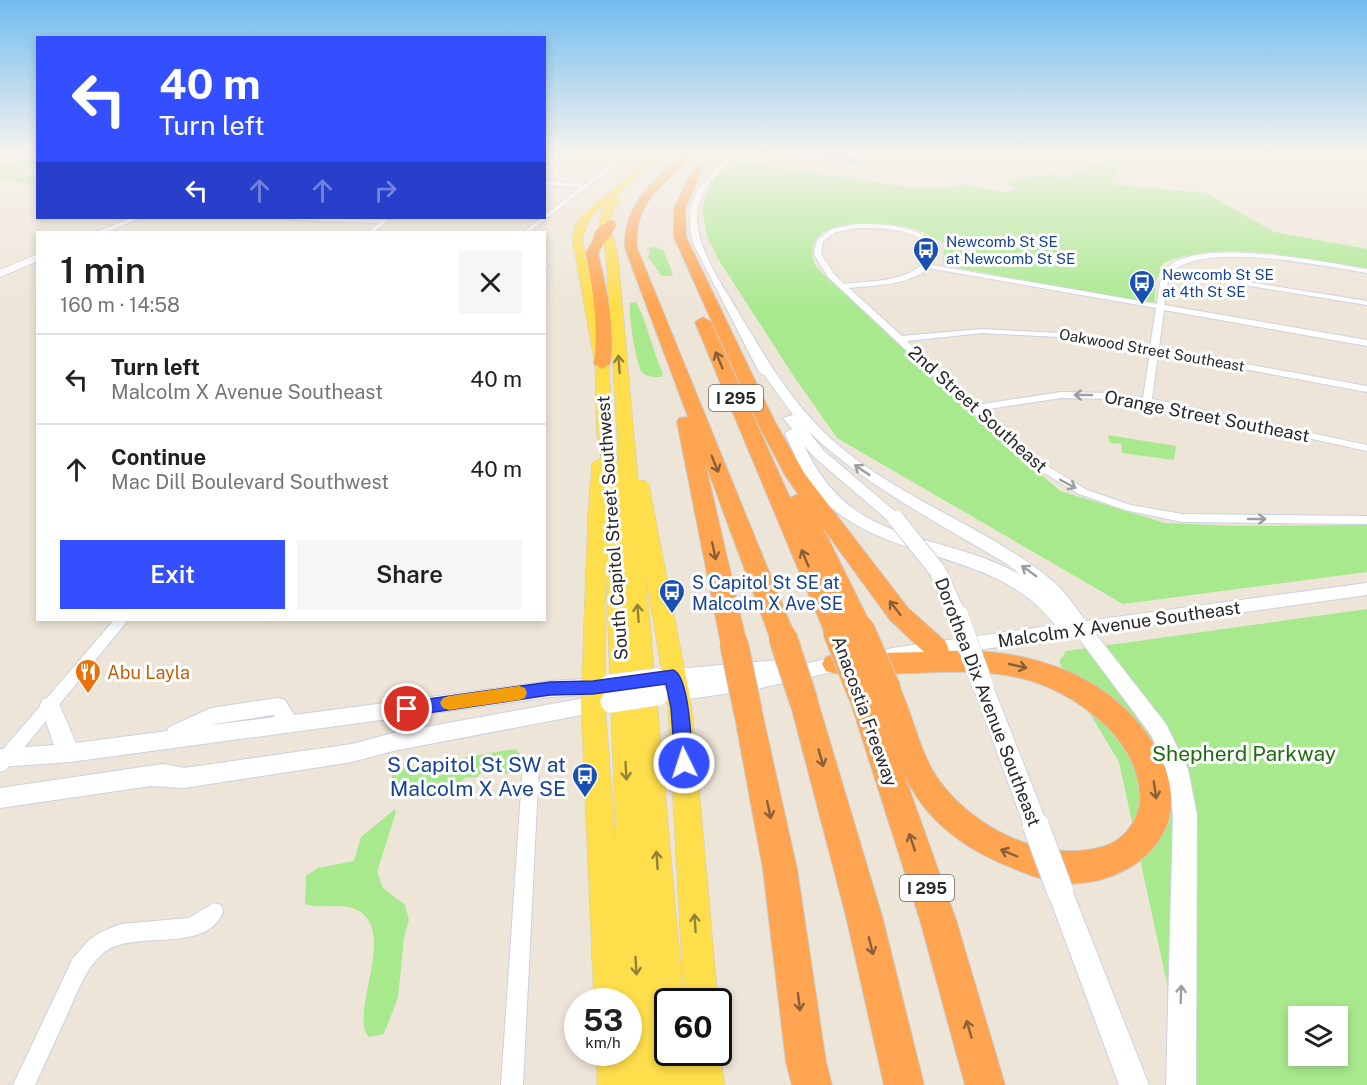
<!DOCTYPE html>
<html lang="en">
<head>
<meta charset="utf-8">
<style>
	:root { --surface:#fff; --page:#f6f6f6; --text:#202124; --muted:#757577; --line:#e0e0e0; --accent:#334fff }
	body { margin:0; font-family:"Public Sans",sans-serif; background:var(--page); color:var(--text); height:100vh; display:flex; flex-direction:column; font-size:22px; white-space:nowrap }
	* { box-sizing:border-box; margin:0 }
	p { font-size:20px; color:var(--muted) }
	.icon { flex:none; width:33px; height:33px; fill:none; stroke:currentColor; stroke-width:2; stroke-linecap:round; stroke-linejoin:round }
	.map { position:relative; flex:1; overflow:hidden }
	.sheet { position:absolute; left:36px; top:231px; width:510px; height:390px; display:flex; flex-direction:column; background:var(--surface); border-radius:0px; box-shadow:0 3px 9px #0003 }
	.sheet>* { flex:none }
	.hud { position:absolute; left:36px; top:36px; width:510px; height:183px; border-radius:0px; box-shadow:0 3px 9px #0003; background:#334fff; color:#fff; overflow:hidden }
	.fabs { position:absolute; left:1288px; top:1006px; display:grid; gap:12px }
	.fabs a { display:grid; place-items:center; width:60px; height:60px; border-radius:0px; background:var(--surface); box-shadow:0 3px 9px #0003; font-size:30px }
	.speed { position:absolute; left:564px; top:988px; display:flex; gap:12px; font-size:30px; font-weight:700; text-align:center }
	.speed>* { display:grid; place-content:center; width:78px; height:78px; border-radius:50%; background:var(--surface); box-shadow:0 3px 9px #0003; line-height:1 }
	.speed small { font-size:15px; font-weight:400 }
	.speed .limit { border:3px solid #111; border-radius:9px; background:#fff; color:#111 }
	.pin { position:absolute; display:grid; place-items:center; width:51px; height:51px; color:#fff; margin:-26px; border:3px solid #fff; border-radius:50%; box-shadow:0 2px 6px #0007 }
	.me { position:absolute; width:66px; margin:-33px; rotate:356deg; stroke-linejoin:round; filter:drop-shadow(0 0 4px #0008) }
	.turn { display:flex; align-items:center; gap:21px; height:126px; padding:0 24px; font-size:27px }
	.turn .icon { width:78px; height:78px; stroke-width:2.5 }
	.turn b { display:block; font-size:42px; line-height:51px }
	.lanes { display:flex; align-items:center; height:57px; padding:0 24px; background:#0003; justify-content:center; gap:30px; direction:ltr }
	.lanes .off { opacity:.35 }
	.round { display:grid; place-items:center; flex:none; width:63px; height:63px; border-radius:0px; background:var(--page) }
	.overview { display:flex; align-items:center; justify-content:space-between; height:102px; padding:0 24px }
	h1 { font-size:36px; font-weight:600; line-height:45px }
	.action { display:flex; gap:12px; margin-top:auto; padding:12px 24px }
	.action a { flex:1; height:69px; border-radius:0px; background:var(--accent); color:#fff; font-size:24px; font-weight:600; line-height:69px; text-align:center }
	.action a+a { background:var(--page); color:var(--text) }
	ul { padding:0; list-style:none }
	li { display:flex; align-items:center; gap:18px; height:90px; padding:0 24px; border-top:2px solid var(--line) }
	li div { flex:1 }
	li b { display:block; font-size:22px }
	li em { font-style:normal }
	.map>svg:first-child { display:block }
	.green { fill:#a9e98e; fill-rule:evenodd }
	.water { fill:#5fc9fa }
	.lines { fill:none; stroke-linecap:round; stroke-linejoin:round }
	.street-casing { stroke:#cdd0e3; stroke-width:2 }
	.secondary-casing { stroke:#cdd0e3; stroke-width:2 }
	.primary-casing { stroke:#cbcbcb; stroke-width:1 }
	.highway-casing { stroke:#cbcbcb; stroke-width:2 }
	.street { fill:#fff; fill-rule:evenodd }
	.secondary { fill:#fff; fill-rule:evenodd }
	.primary { fill:#fede4b; fill-rule:evenodd }
	.highway { fill:#ffa551; fill-rule:evenodd }
	.secondary-bridge-far2-casing { stroke:#cdd0e3; stroke-width:18; stroke-linecap:butt }
	.secondary-bridge-far1-casing { stroke:#cdd0e3; stroke-width:22; stroke-linecap:butt }
	.secondary-bridge-casing { stroke:#cdd0e3; stroke-width:28; stroke-linecap:butt }
	.highway-bridge-far2-casing { stroke:#cbcbcb; stroke-width:11; stroke-linecap:butt }
	.highway-bridge-far1-casing { stroke:#cbcbcb; stroke-width:14; stroke-linecap:butt }
	.highway-bridge-casing { stroke:#cbcbcb; stroke-width:30; stroke-linecap:butt }
	.secondary-bridge-far2 { stroke:#fff; stroke-width:16 }
	.secondary-bridge-far1 { stroke:#fff; stroke-width:21 }
	.secondary-bridge { stroke:#fff; stroke-width:26 }
	.highway-bridge-far2 { stroke:#ffa551; stroke-width:10 }
	.highway-bridge-far1 { stroke:#ffa551; stroke-width:14 }
	.highway-bridge { stroke:#ffa551; stroke-width:28 }
	.oneway { stroke:#89603a }
	.oneway2 { stroke:#93833a }
	.oneway3 { stroke:#9e9e9e }
	.route { fill:#334fff; stroke:#2133a6; stroke-width:1.5 }
	.slow { fill:#f59e0b }
	.labels { text-anchor:middle; dominant-baseline:central; stroke-width:6; stroke-linejoin:round; paint-order:stroke }
	.far-transit-label { font-size:15px; fill:#164399; stroke:#fff; text-anchor:start }
	.far-street-label { font-size:15px; fill:#282828; stroke:#fff }
	.shield { fill:#fff; stroke:#686868; stroke-width:1.5 }
	.shield-label { font-size:16px; font-weight:bold; fill:#282828 }
	.street-label { font-size:18px; fill:#282828; stroke:#fff }
	.transit-label { font-size:18px; fill:#164399; stroke:#fff; text-anchor:start }
	.food-label { font-size:18px; fill:#c56008; stroke:#fff; text-anchor:start }
	.near-park-label { font-size:21px; fill:#206c12; stroke:#fff }
	.near-transit-label { font-size:21px; fill:#164399; stroke:#fff; text-anchor:end }
</style>
</head>
<body>
<div class="map">
<svg width="1367" height="1085" viewBox="0 0 1367 1085">
	<rect width="100%" height="100%" fill="#ede5d8"/>
	<path class="green" d="M 37,155 L 37,167 L 15,173 L 37,178 L 37,186 L 0,178 L 0,166 Z
		M 1127,155 L 1133,155 L 1131,158 L 1134,160 L 1126,164 L 1127,168 L 1119,170 L 1118,175 L 1107,184 L 1206,193 L 1274,232 L 1367,249 L 1367,268 C 1303,260 1225,237 1163,263 L 1156,282 L 1154,305 L 943,265 L 944,243 C 933,237 923,231 911,228 C 880,220 794,215 816,267 L 984,425 L 1060,491 L 1165,523 L 1239,526 L 1367,525 L 1367,572 L 1123,604 L 837,438 L 795,378 L 718,259 L 707,237 L 702,208 L 719,159 L 923,189 L 967,185 L 1002,192 L 1015,190 L 1008,180 L 1058,173 L 1056,176 L 1070,178 L 1072,171 L 1083,172 L 1085,167 L 1107,159 L 1107,156 L 1126,158 Z
		M 655,247 L 663,250 L 673,274 L 671,276 L 662,276 L 648,257 L 650,251 L 646,249 Z
		M 636,302 C 648,325 653,352 663,374 L 661,377 C 654,377 647,377 642,372 C 636,366 628,311 630,303 Z
		M 1108,435 L 1176,446 L 1174,460 L 1122,453 L 1121,444 L 1110,443 Z
		M 1367,609 L 1367,1085 L 1189,1085 L 1119,762 L 1059,662 L 1066,651 ZM 1299,1017 L 1338,1017 L 1338,1056 L 1299,1056 Z
		M 515,749 L 520,754 L 516,773 L 508,774 L 497,771 L 495,767 L 489,766 L 477,777 L 465,778 L 456,787 L 444,790 L 439,786 C 427,787 421,796 411,796 L 407,789 L 391,784 L 392,776 L 401,768 Z
		M 395,809 L 396,812 L 377,872 L 383,888 L 405,905 L 409,920 L 404,938 L 398,997 L 384,1034 L 369,1037 C 348,1016 397,933 359,911 C 342,901 324,910 305,904 L 306,876 L 318,868 L 354,861 L 361,837 Z"/>
	<path class="water" d="M 800,155 L 848,155 L 869,163 L 858,165 Z"/>
	<g class="lines">
		<defs>
			<path id="street" d="M 6,155 L 13,155 L 0,161 L 0,157 Z
				M 624,155 L 629,155 L 529,232 L 523,232 L 581,187 L 544,185 L 544,181 L 585,184 Z
				M 289,218 L 385,219 L 388,221 L 374,232 L 368,232 L 379,223 L 292,220 Z
				M 856,224 C 886,224 919,225 940,248 L 932,265 L 1157,304 C 1159,291 1159,275 1170,265 C 1205,238 1324,262 1367,269 L 1367,273 C 1322,266 1211,242 1174,270 L 1367,301 L 1367,305 L 1171,273 L 1168,281 L 1164,305 L 1367,340 L 1367,346 L 1164,310 L 1159,348 L 1367,386 L 1367,392 L 1158,353 L 1152,399 L 1367,445 L 1367,451 L 1166,407 L 1114,399 L 1061,398 L 982,410 L 1034,458 L 1087,490 L 1131,505 L 1182,514 L 1367,516 L 1367,524 L 1182,522 L 1125,510 L 1079,494 L 1026,462 L 828,277 L 814,254 L 817,240 L 832,229 ZM 856,228 C 884,228 912,228 934,248 C 919,283 877,280 844,284 L 834,274 L 821,254 L 823,241 L 836,232 ZM 928,268 L 1156,308 L 1150,347 L 1078,334 L 982,329 L 902,336 L 849,288 C 874,285 908,286 928,268 ZM 982,333 L 1078,338 L 1150,352 L 1143,398 L 1114,393 L 1061,392 L 976,405 L 907,341 Z
				M 544,262 L 547,264 L 548,267 L 544,269 Z
				M 114,620 L 128,620 L 6,770 L 0,772 L 0,753 Z
				M 531,756 L 537,758 L 539,763 L 523,1085 L 501,1085 L 523,763 L 525,758 Z
				M 214,903 L 221,905 L 223,912 C 205,956 133,927 102,954 C 85,969 77,993 68,1013 C 57,1037 46,1061 35,1085 L 13,1085 L 73,958 L 89,940 L 101,932 L 121,924 L 189,918 Z"/>
			<path id="secondary" d="M 727,155 L 734,155 C 723,169 708,181 701,198 C 685,231 720,282 737,310 C 767,361 797,412 844,450 C 887,485 942,511 991,539 C 1015,554 1041,569 1061,589 C 1070,599 1078,611 1086,621 L 1367,583 L 1367,595 L 1095,633 L 1166,724 L 1188,769 L 1197,815 L 1196,1085 L 1166,1085 L 1173,815 L 1166,769 L 1151,735 L 1077,636 L 892,662 L 885,660 L 882,655 L 885,650 L 892,648 L 1055,625 C 997,549 895,565 827,504 C 807,485 796,458 785,433 L 792,429 L 783,418 L 793,415 L 765,376 L 759,372 L 693,243 C 682,198 700,188 727,155 ZM 807,430 C 865,486 939,523 1007,564 L 1021,575 C 936,528 852,550 804,445 L 814,457 L 890,522 L 902,522 L 904,519 L 824,451 Z
				M 131,218 L 141,218 L 107,232 L 96,232 Z
				M 38,254 L 38,261 L 0,277 L 0,270 Z
				M 937,564 L 946,570 L 966,614 L 963,619 L 951,619 L 948,614 L 928,570 Z
				M 843,656 L 850,658 L 853,663 L 850,668 L 752,690 L 668,702 L 661,700 L 658,694 L 661,688 L 682,684 L 665,686 L 658,683 L 655,678 L 658,673 L 665,670 L 789,659 L 796,661 L 798,665 Z
				M 603,678 L 610,680 L 613,686 L 610,692 L 603,694 L 551,697 L 70,762 L 0,767 L 0,749 L 54,745 L 40,705 L 43,699 L 50,697 L 57,699 L 76,743 L 167,731 L 169,727 L 211,708 L 278,698 L 285,700 L 294,715 L 551,681 ZM 273,715 L 275,717 L 212,725 L 215,724 Z
				M 983,678 L 990,680 L 993,686 L 1048,826 L 1044,834 L 1036,837 L 1028,834 L 1024,826 L 973,686 L 976,680 Z
				M 602,695 L 609,697 L 612,703 L 609,709 L 602,711 L 393,751 L 352,762 L 184,788 L 151,786 L 0,808 L 0,788 L 163,764 L 184,768 L 352,744 L 393,733 Z
				M 1060,879 L 1069,882 L 1149,1085 L 1119,1085 L 1047,891 L 1051,882 Z"/>
			<path id="primary" d="M 655,155 L 664,155 L 615,196 L 621,199 C 602,222 613,230 618,256 L 638,480 L 646,481 L 649,485 L 692,708 L 718,1002 L 684,1002 L 668,708 L 646,578 L 684,1002 L 668,1002 L 668,1019 L 655,1011 L 657,1045 L 659,1041 L 668,1037 L 668,1053 L 718,1053 L 718,1046 L 725,1085 L 597,1085 L 596,1053 L 628,1053 L 628,1002 L 594,1002 L 581,704 L 588,515 L 592,463 L 601,458 L 597,436 L 595,364 L 572,238 L 576,224 L 584,213 ZM 605,205 L 599,219 L 606,256 L 619,465 L 613,436 L 609,364 L 582,238 L 591,217 ZM 606,570 L 616,846 L 605,704 Z"/>
			<path id="highway" d="M 681,155 L 692,155 C 664,187 633,200 637,248 L 796,638 L 792,645 L 783,647 L 774,645 L 770,638 L 705,462 L 747,644 L 743,651 L 734,654 L 725,651 L 721,644 L 677,422 L 679,418 L 688,417 L 625,248 C 623,206 653,181 681,155 Z
				M 695,166 L 703,168 L 685,208 L 686,237 L 775,422 L 804,473 L 908,608 L 946,642 L 949,651 C 1025,648 1108,673 1151,740 C 1161,756 1170,776 1171,795 C 1175,853 1113,888 1062,883 C 1044,881 1027,874 1010,867 C 963,848 926,821 904,774 L 956,920 L 1005,1085 L 965,1085 L 920,920 L 848,694 L 852,686 L 862,683 L 873,690 L 877,682 L 887,679 L 897,682 C 912,711 917,743 933,771 C 964,824 1044,866 1105,846 C 1125,840 1140,818 1140,798 C 1140,769 1124,742 1103,723 C 1035,662 972,671 889,674 C 868,674 845,677 826,671 L 822,664 L 826,657 L 835,654 L 924,652 L 890,620 L 823,528 L 873,629 L 869,636 L 860,638 L 849,632 L 846,638 L 837,640 L 828,638 L 824,631 L 695,322 L 703,317 L 711,322 L 790,498 L 798,494 L 785,475 L 757,422 L 674,237 L 674,208 Z
				M 601,232 L 607,236 L 598,253 C 607,291 615,325 610,364 L 602,369 L 594,364 C 599,325 593,291 586,253 L 597,233 Z
				M 804,691 L 814,694 L 818,702 L 882,916 L 924,1085 L 884,1085 L 846,916 L 790,702 L 794,694 Z
				M 748,701 L 758,704 L 762,712 L 797,869 L 826,1062 L 832,1085 L 792,1085 L 786,1062 L 763,869 L 734,712 L 738,704 Z"/>
		</defs>
		<use href="#street" class="street-casing"/>
		<use href="#secondary" class="secondary-casing"/>
		<use href="#primary" class="primary-casing"/>
		<use href="#highway" class="highway-casing"/>
		<use href="#street" class="street"/>
		<use href="#secondary" class="secondary"/>
		<use href="#primary" class="primary"/>
		<use href="#highway" class="highway"/>
		<defs>
			<path id="secondary-bridge-far2" d="M 896,519 L 937,570
				M 957,614 L 958,617"/>
			<path id="secondary-bridge-far1" d="M 958,616 L 983,686
				M 610,685 L 656,679
				M 611,702 L 657,695"/>
			<path id="secondary-bridge" d="M 1036,826 L 1060,891"/>
			<path id="highway-bridge-far2" d="M 604,233 L 611,225"/>
			<path id="highway-bridge-far1" d="M 601,236 L 605,231"/>
			<path id="highway-bridge" d="M 860,629 L 887,690
				M 837,631 L 862,694
				M 783,638 L 804,702
				M 734,644 L 748,712"/>
		</defs>
		<use href="#secondary-bridge-far2" class="secondary-bridge-far2-casing"/>
		<use href="#secondary-bridge-far1" class="secondary-bridge-far1-casing"/>
		<use href="#secondary-bridge" class="secondary-bridge-casing"/>
		<use href="#highway-bridge-far2" class="highway-bridge-far2-casing"/>
		<use href="#highway-bridge-far1" class="highway-bridge-far1-casing"/>
		<use href="#highway-bridge" class="highway-bridge-casing"/>
		<use href="#secondary-bridge-far2" class="secondary-bridge-far2"/>
		<use href="#secondary-bridge-far1" class="secondary-bridge-far1"/>
		<use href="#secondary-bridge" class="secondary-bridge"/>
		<use href="#highway-bridge-far2" class="highway-bridge-far2"/>
		<use href="#highway-bridge-far1" class="highway-bridge-far1"/>
		<use href="#highway-bridge" class="highway-bridge"/>
	</g>
	<defs><path id="oneway-shaft" d="M-6 0H5M1.5-3L5.5 0L1.5 3" fill="none" stroke-width="1.6" stroke-linecap="round" stroke-linejoin="round" transform="scale(1.5)"/></defs>
	<g class="oneway">
		<use href="#oneway-shaft" transform="translate(719 360) rotate(-113)"/>
		<use href="#oneway-shaft" transform="translate(715 464) rotate(68)"/>
		<use href="#oneway-shaft" transform="translate(714 551) rotate(78)"/>
		<use href="#oneway-shaft" transform="translate(805 558) rotate(-113)"/>
		<use href="#oneway-shaft" transform="translate(895 608) rotate(-128)"/>
		<use href="#oneway-shaft" transform="translate(1018 666) rotate(13)"/>
		<use href="#oneway-shaft" transform="translate(821 758) rotate(74)"/>
		<use href="#oneway-shaft" transform="translate(1155 790) rotate(82)"/>
		<use href="#oneway-shaft" transform="translate(769 810) rotate(78)"/>
		<use href="#oneway-shaft" transform="translate(912 842) rotate(-109)"/>
		<use href="#oneway-shaft" transform="translate(1009 853) rotate(-157)"/>
		<use href="#oneway-shaft" transform="translate(871 946) rotate(76)"/>
		<use href="#oneway-shaft" transform="translate(799 1002) rotate(83)"/>
		<use href="#oneway-shaft" transform="translate(969 1029) rotate(-106)"/>
	</g>
	<g class="oneway2">
		<use href="#oneway-shaft" transform="translate(619 364) rotate(-94)"/>
		<use href="#oneway-shaft" transform="translate(638 613) rotate(-94)"/>
		<use href="#oneway-shaft" transform="translate(626 771) rotate(87)"/>
		<use href="#oneway-shaft" transform="translate(657 860) rotate(-94)"/>
		<use href="#oneway-shaft" transform="translate(695 923) rotate(-94)"/>
		<use href="#oneway-shaft" transform="translate(636 966) rotate(87)"/>
	</g>
	<g class="oneway3">
		<use href="#oneway-shaft" transform="translate(1083 395) rotate(-180)"/>
		<use href="#oneway-shaft" transform="translate(862 470) rotate(-146)"/>
		<use href="#oneway-shaft" transform="translate(1068 484) rotate(28)"/>
		<use href="#oneway-shaft" transform="translate(1257 519)"/>
		<use href="#oneway-shaft" transform="translate(1029 571) rotate(-144)"/>
		<use href="#oneway-shaft" transform="translate(1181 994) rotate(-88)"/>
	</g>
	<linearGradient id="sky" x2="0" y2="1"><stop stop-color="#71bcef"/><stop offset="0.5" stop-color="#f7f3ed"/><stop offset="1" stop-color="#f7f3ed" stop-opacity="0"/></linearGradient>
	<rect width="1367" height="307" fill="url(#sky)"/>
	<path class="route" d="M 673,670 C 690,676 691,745 693,763 L 690,768 L 684,771 L 677,768 L 675,763 L 671,708 L 666,684 L 593,694 L 550,695 L 407,716 L 401,714 L 398,709 L 401,704 L 407,702 L 550,682 L 593,681 Z"/>
	<path class="slow" d="M 519,686 L 525,688 L 527,693 L 525,698 L 519,700 L 449,710 L 443,708 L 440,703 L 443,698 L 449,696 Z"/>
	<defs>
		<symbol id="bus-pin" viewBox="-11 -11 22 30"><path d="M0 17L-7.5 6A9.5 9.5 0 1 1 7.5 6Z" fill="#1a4fb4" stroke="#fff"/><path d="M-5-6H5V4H4V6H2V4H-2V6H-4V4H-5ZM-3.5-4V0h7V-4ZM-3.5 1.2v1.5H-2V1.2ZM2 1.2v1.5H3.5V1.2Z" fill="#fff"/></symbol>
		<symbol id="restaurant-pin" viewBox="-11 -11 22 30"><path d="M0 17L-7.5 6A9.5 9.5 0 1 1 7.5 6Z" fill="#e8710a" stroke="#fff"/><path d="M-5-6h1v4h1v-4h1v4h1v-4h1v5L-1.5 .5V6h-2V.5L-5-1ZM5-6V6H3V1.5H1.5Q1.5-4 5-6Z" fill="#fff"/></symbol>
	</defs>
	<g fill-rule="evenodd">
		<use href="#bus-pin" x="911" y="235" width="30" height="40"/>
		<use href="#bus-pin" x="1127" y="268" width="30" height="40"/>
		<use href="#bus-pin" x="657" y="577" width="30" height="40"/>
		<use href="#restaurant-pin" x="73" y="657" width="30" height="40"/>
		<use href="#bus-pin" x="570" y="761" width="30" height="40"/>
	</g>
	<g class="labels">
		<g class="far-transit-label">
			<text x="946" y="241">Newcomb St SE<tspan x="946" dy="17">at Newcomb St SE</tspan></text>
			<text x="1162" y="274">Newcomb St SE<tspan x="1162" dy="17">at 4th St SE</tspan></text>
		</g>
		<g class="far-street-label">
			<text transform="translate(1152 350) rotate(10)">Oakwood Street Southeast</text>
		</g>
		<g class="shield">
			<rect x="709" y="385" width="54" height="26" rx="4.5"/>
			<rect x="900" y="875" width="54" height="26" rx="4.5"/>
		</g>
		<g class="shield-label">
			<text x="736" y="398">I 295</text>
			<text x="927" y="888">I 295</text>
		</g>
		<g class="street-label">
			<text transform="translate(978 409) rotate(42)">2nd Street Southeast</text>
			<text transform="translate(1207 416) rotate(11)">Orange Street Southeast</text>
			<text transform="translate(612 528) rotate(-94)">South Capitol Street Southwest</text>
			<text transform="translate(1119 624) rotate(-8)">Malcolm X Avenue Southeast</text>
			<text transform="translate(988 702) rotate(69)">Dorothea Dix Avenue Southeast</text>
			<text transform="translate(865 711) rotate(70)">Anacostia Freeway</text>
		</g>
		<g class="transit-label">
			<text x="692" y="582">S Capitol St SE at<tspan x="692" dy="21">Malcolm X Ave SE</tspan></text>
		</g>
		<g class="food-label">
			<text x="107" y="672">Abu Layla</text>
		</g>
		<g class="near-park-label">
			<text x="1244" y="753">Shepherd Parkway</text>
		</g>
		<g class="near-transit-label">
			<text x="566" y="764">S Capitol St SW at<tspan x="566" dy="24">Malcolm X Ave SE</tspan></text>
		</g>
	</g>
</svg>
<div class="fabs">
<a><svg class="icon" aria-label="layers" viewBox="0 0 24 24"><path d="M12 4l9 5-9 5-9-5zM3 14l9 5 9-5"/></svg></a>
</div>
<div class="speed"><div>53<small>km/h</small></div><div class="limit">60</div></div>
<div class="pin" style="left:407px;top:709px;background:#d93025"><svg class="icon" aria-label="arrive" viewBox="0 0 24 24"><path d="M6 21V4h12l-3 4 3 4H6"/></svg></div>
<svg class="me" style="left:684px;top:763px" viewBox="-20 -20 40 40"><circle r="17" fill="#334fff" stroke="#fff" stroke-width="3"/><path d="M0-11L8 9 0 5-8 9z" fill="#fff"/></svg>
<div class="hud">
<div class="turn"><svg class="icon" aria-label="left" viewBox="0 0 24 24"><path d="M17 20v-9H6M10 6l-5 5 5 5"/></svg><div><b>40 m</b>Turn left</div></div>
<div class="lanes"><svg class="icon" aria-label="left" viewBox="0 0 24 24"><path d="M17 20v-9H6M10 6l-5 5 5 5"/></svg><svg class="icon off" aria-label="ahead" viewBox="0 0 24 24"><path d="M12 20V5M6 11l6-6 6 6"/></svg><svg class="icon off" aria-label="ahead" viewBox="0 0 24 24"><path d="M12 20V5M6 11l6-6 6 6"/></svg><svg class="icon off" aria-label="right" viewBox="0 0 24 24"><path d="M7 20v-9h11M14 6l5 5-5 5"/></svg></div>
</div>
<section class="sheet">
<div class="overview"><div><h1>1 min</h1><p>160 m · 14:58</p></div><a class="round"><svg class="icon" aria-label="close" viewBox="0 0 24 24"><path d="M6 6l12 12M18 6L6 18"/></svg></a></div>
<ul>
<li><svg class="icon" aria-label="left" viewBox="0 0 24 24"><path d="M17 20v-9H6M10 6l-5 5 5 5"/></svg><div><b>Turn left</b><p>Malcolm X Avenue Southeast</p></div><em>40 m</em></li>
<li><svg class="icon" aria-label="ahead" viewBox="0 0 24 24"><path d="M12 20V5M6 11l6-6 6 6"/></svg><div><b>Continue</b><p>Mac Dill Boulevard Southwest</p></div><em>40 m</em></li>
</ul>
<div class="action"><a>Exit</a><a>Share</a></div>
</section>
</div>
</body>
</html>
